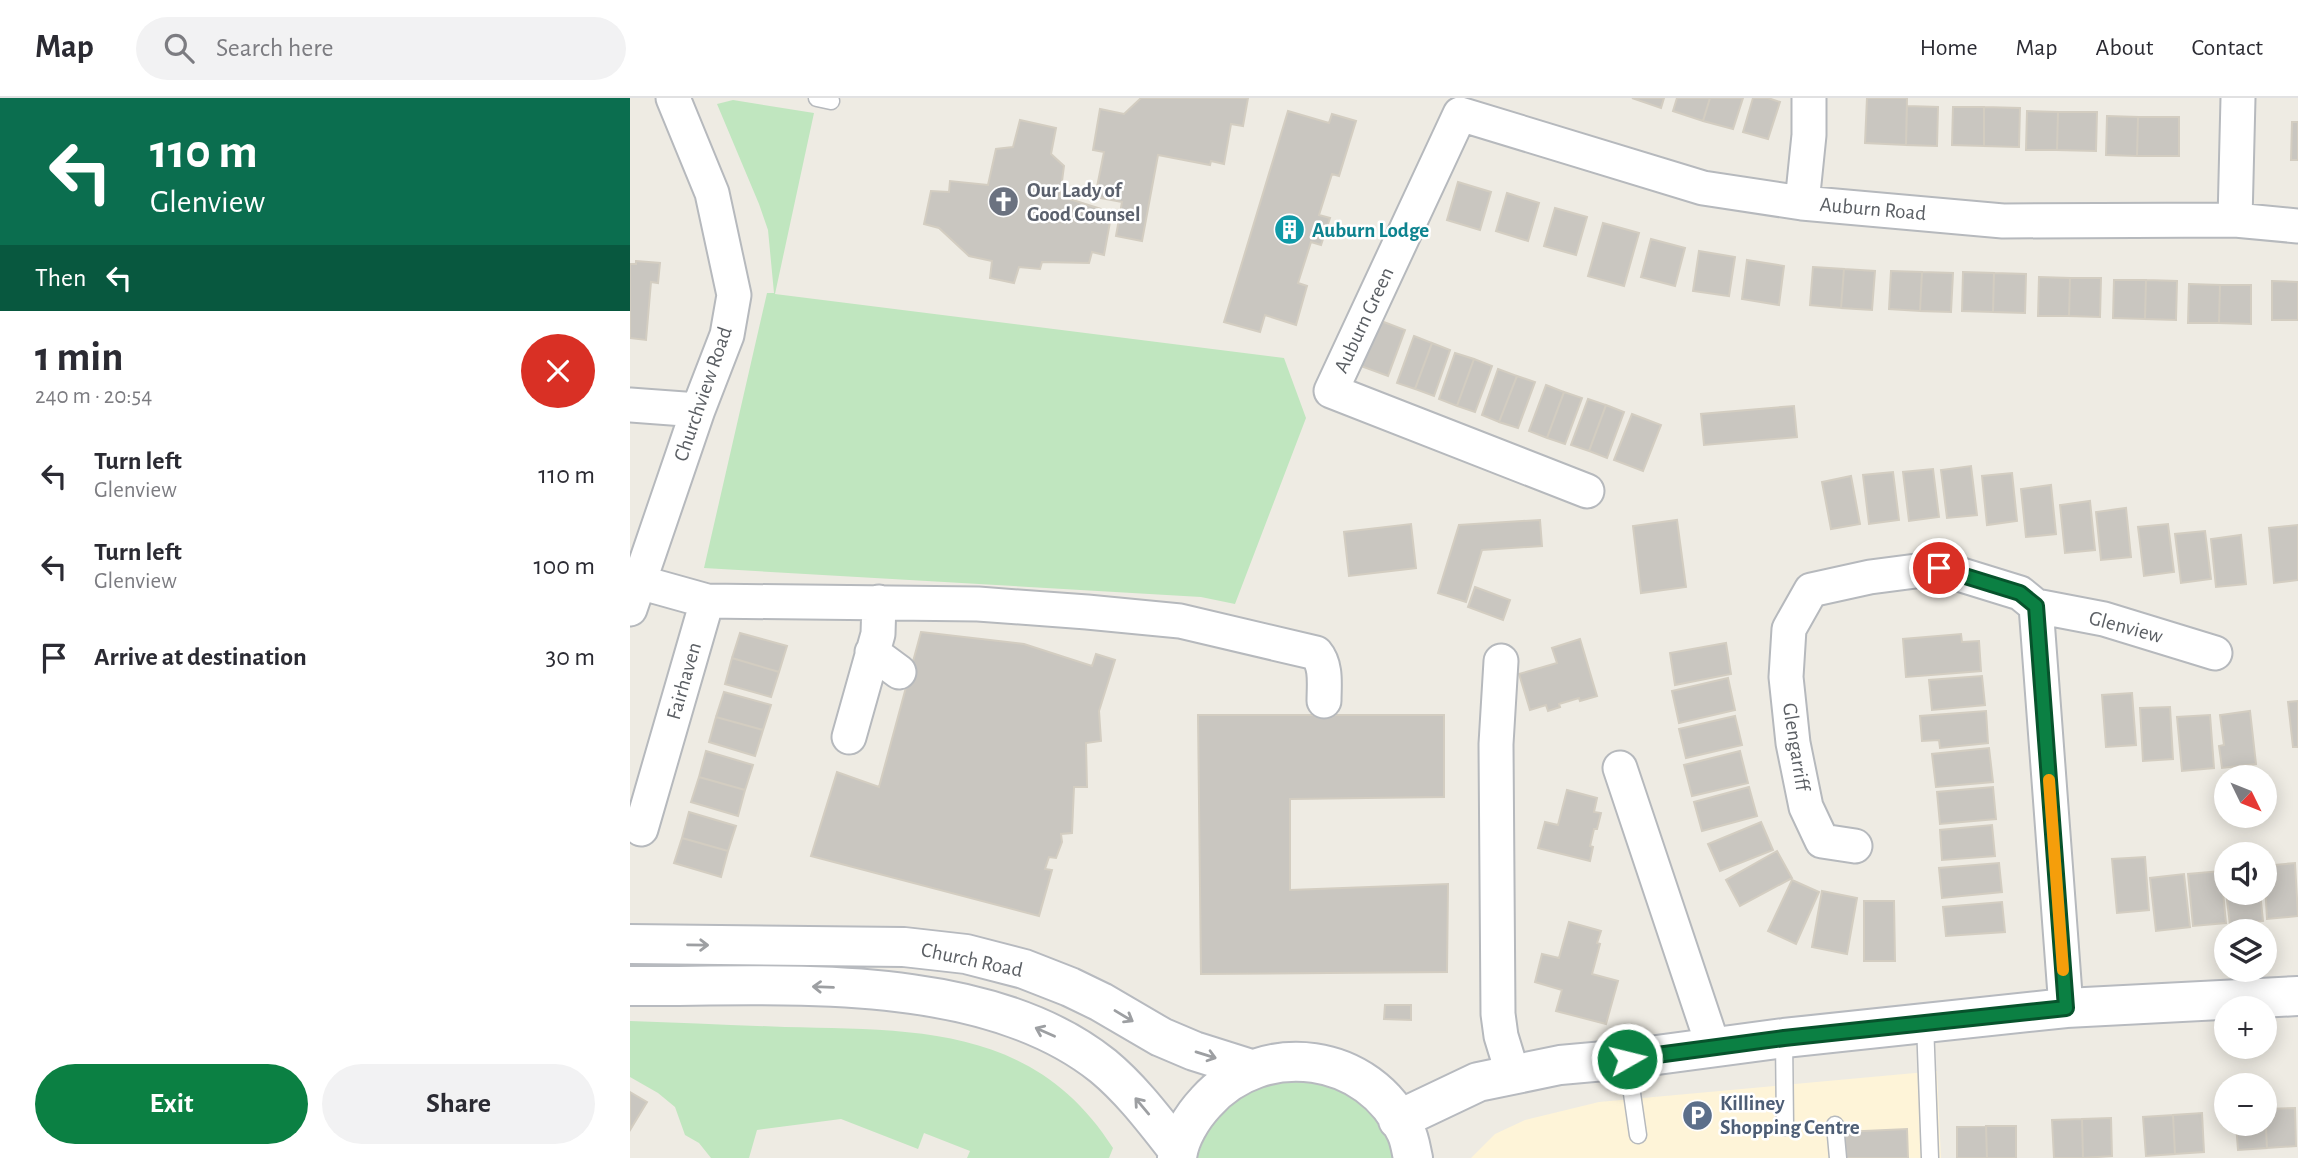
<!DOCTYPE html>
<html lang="en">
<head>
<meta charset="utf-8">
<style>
	:root { --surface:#fff; --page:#f2f2f3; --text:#2b2b33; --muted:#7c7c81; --line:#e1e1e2; --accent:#0b8043 }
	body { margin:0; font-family:"Alegreya Sans",sans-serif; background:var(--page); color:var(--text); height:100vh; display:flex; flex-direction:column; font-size:26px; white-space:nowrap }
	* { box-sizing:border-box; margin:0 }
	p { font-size:23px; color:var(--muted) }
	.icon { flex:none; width:38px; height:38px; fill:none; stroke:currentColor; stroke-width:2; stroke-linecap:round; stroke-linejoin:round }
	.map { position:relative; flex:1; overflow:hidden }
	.sheet { display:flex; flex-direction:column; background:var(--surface); width:630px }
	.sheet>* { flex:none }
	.banner { background:#0b6e4f; color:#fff; overflow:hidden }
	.needle { width:46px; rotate:133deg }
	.buttons { position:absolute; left:1584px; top:667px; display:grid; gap:14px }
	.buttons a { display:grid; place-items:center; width:63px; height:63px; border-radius:50%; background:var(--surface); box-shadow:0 4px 18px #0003; font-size:35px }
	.pin { position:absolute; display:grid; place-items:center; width:60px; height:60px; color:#fff; margin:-30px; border:4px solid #fff; border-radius:50%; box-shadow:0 2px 7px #0007 }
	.me { position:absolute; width:77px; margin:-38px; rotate:82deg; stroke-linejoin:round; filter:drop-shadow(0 0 5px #0008) }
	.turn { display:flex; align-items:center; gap:24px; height:147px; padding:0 35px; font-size:32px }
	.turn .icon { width:91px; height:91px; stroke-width:2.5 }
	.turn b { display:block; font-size:49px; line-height:60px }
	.then { display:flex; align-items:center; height:66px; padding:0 35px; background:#0003; gap:14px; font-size:26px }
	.round { display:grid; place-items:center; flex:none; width:74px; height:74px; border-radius:37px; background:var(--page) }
	.summary { display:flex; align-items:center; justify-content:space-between; height:119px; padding:0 35px }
	h1 { font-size:42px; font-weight:700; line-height:52px }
	.cta { display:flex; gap:14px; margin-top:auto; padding:14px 35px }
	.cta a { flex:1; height:80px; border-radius:42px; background:var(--accent); color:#fff; font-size:28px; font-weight:700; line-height:80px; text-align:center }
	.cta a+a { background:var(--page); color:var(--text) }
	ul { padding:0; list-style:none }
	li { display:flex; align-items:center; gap:21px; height:91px; padding:0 35px }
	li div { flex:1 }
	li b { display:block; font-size:26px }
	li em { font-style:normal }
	header { display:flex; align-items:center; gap:42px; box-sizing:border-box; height:98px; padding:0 35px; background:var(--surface); border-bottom:2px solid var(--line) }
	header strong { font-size:33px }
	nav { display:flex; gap:38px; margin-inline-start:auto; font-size:24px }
	.search { width:490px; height:63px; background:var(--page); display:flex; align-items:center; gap:18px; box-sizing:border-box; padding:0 24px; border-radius:38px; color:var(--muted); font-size:26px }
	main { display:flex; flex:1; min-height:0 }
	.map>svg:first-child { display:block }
	.commercial { fill:#fef4d8 }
	.green { fill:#c0e6bf }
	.building { fill:#c9c6c0; stroke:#d3cdc1; stroke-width:2 }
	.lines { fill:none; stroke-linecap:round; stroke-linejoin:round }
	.lane-casing { stroke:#b6b9bd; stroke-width:19 }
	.street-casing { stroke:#b6b9bd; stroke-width:37 }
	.secondary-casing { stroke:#b7babf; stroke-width:42 }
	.lane { stroke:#fff; stroke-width:16 }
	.street { stroke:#fff; stroke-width:33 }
	.secondary { stroke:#fff; stroke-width:38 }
	.oneway { stroke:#9d9fa2 }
	.route-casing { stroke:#07532c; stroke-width:18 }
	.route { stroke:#0b8043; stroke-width:12 }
	.slow { stroke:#f59e0b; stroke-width:12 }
	.labels { text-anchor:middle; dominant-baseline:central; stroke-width:5; stroke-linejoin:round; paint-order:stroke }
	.worship-label { font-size:21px; font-weight:bold; fill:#5b616d; stroke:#fff; text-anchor:start }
	.street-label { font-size:21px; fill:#5b5f64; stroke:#fff }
	.culture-label { font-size:21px; font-weight:bold; fill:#0d838f; stroke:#fff; text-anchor:start }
	.service-label { font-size:21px; font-weight:bold; fill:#4e5e75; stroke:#fff; text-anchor:start }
</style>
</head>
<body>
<header>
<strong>Map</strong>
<div class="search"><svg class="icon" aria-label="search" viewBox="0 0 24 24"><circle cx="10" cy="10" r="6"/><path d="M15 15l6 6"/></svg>Search here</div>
<nav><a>Home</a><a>Map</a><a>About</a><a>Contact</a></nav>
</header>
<main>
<section class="sheet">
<div class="banner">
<div class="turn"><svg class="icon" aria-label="left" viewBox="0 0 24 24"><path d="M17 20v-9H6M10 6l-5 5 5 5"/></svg><div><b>110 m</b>Glenview</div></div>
<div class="then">Then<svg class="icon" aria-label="left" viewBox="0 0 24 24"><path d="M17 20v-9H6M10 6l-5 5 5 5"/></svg></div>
</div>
<div class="summary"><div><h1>1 min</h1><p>240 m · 20:54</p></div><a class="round" style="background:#d93025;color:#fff"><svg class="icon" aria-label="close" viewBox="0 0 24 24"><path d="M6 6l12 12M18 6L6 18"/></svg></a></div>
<ul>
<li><svg class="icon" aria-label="left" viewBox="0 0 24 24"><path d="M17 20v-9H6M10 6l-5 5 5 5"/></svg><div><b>Turn left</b><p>Glenview</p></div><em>110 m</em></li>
<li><svg class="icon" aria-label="left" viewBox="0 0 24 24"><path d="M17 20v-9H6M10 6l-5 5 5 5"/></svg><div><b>Turn left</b><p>Glenview</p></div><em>100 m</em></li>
<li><svg class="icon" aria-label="arrive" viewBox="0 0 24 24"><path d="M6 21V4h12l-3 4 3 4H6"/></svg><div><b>Arrive at destination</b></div><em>30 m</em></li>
</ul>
<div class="cta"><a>Exit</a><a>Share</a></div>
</section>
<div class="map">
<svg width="1668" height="1060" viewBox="0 0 1668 1060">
	<rect width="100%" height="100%" fill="#eeebe3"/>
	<path class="commercial" d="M 1307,973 L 1311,1060 L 841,1060 L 865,1036 L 895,1022 L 969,1004 Z"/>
	<path class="green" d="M 103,2 L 184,15 L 145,196 L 654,260 L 676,320 L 605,506 L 571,499 L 74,470 L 137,195 L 144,195 L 138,132 L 129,106 L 87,6 Z
		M 0,923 C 52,925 103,927 155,929 C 284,932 405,927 483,1050 L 479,1060 L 337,1060 L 340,1053 L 294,1035 L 288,1051 L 211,1021 L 127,1032 L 119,1060 L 81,1060 L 69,1045 L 55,1037 L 45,1009 L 28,995 L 0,979 Z
		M 677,982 L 714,993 L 746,1018 L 757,1035 L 767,1060 L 567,1060 L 577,1032 L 589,1016 L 603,1003 L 638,985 Z"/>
	<path class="building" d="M 511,0 L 618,0 L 613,28 L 601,26 L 594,66 L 581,63 L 580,67 L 528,57 L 512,143 L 486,138 L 492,104 L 465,99 L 474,54 L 463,52 L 470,11 L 494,16 Z
		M 1002,0 L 1034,0 L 1031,10 Z
		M 1047,0 L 1080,0 L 1073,23 L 1043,13 Z
		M 1080,0 L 1113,0 L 1103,31 L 1073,23 Z
		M 1123,0 L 1138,0 L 1150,4 L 1138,41 L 1113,34 Z
		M 1237,0 L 1277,0 L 1276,47 L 1235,45 Z
		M 1277,8 L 1308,9 L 1307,48 L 1276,47 Z
		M 1323,9 L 1354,9 L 1354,48 L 1322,47 Z
		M 1354,9 L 1390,10 L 1389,49 L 1354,48 Z
		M 658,13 L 699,25 L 702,16 L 726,23 L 709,78 L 702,76 L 689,117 L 700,120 L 691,147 L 681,144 L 668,185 L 677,188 L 666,227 L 635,217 L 630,234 L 594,224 Z
		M 1397,13 L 1428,14 L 1427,52 L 1396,52 Z
		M 1428,14 L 1467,14 L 1466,53 L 1427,52 Z
		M 1477,18 L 1508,19 L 1507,58 L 1476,57 Z
		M 1508,19 L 1549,19 L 1549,58 L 1507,58 Z
		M 390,22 L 426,30 L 421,56 L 434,68 L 430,98 L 471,111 L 468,122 L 480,124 L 474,157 L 462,154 L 459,165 L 412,164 L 410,171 L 389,169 L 384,185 L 360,180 L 362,163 L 339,158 L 309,130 L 294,126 L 301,93 L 319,94 L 320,83 L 358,87 L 366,51 L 383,49 Z
		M 1662,24 L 1668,24 L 1668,62 L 1661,62 Z
		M 828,84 L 861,94 L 850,132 L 817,122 Z
		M 877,95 L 909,105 L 898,143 L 866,133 Z
		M 925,110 L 957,119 L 946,157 L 914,148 Z
		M 973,125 L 1009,135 L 994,188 L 958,178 Z
		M 1021,141 L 1055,150 L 1045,188 L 1011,179 Z
		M 1069,153 L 1105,159 L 1099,198 L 1063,193 Z
		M 1117,162 L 1154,168 L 1149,207 L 1112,201 Z
		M 6,163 L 30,165 L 28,185 L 21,184 L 16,242 L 0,240 L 0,166 L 6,166 Z
		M 1183,169 L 1214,171 L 1211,210 L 1180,207 Z
		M 1214,171 L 1245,173 L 1242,212 L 1211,210 Z
		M 1261,173 L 1292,174 L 1290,213 L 1259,211 Z
		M 1292,174 L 1323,175 L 1321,214 L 1290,213 Z
		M 1333,174 L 1364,175 L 1363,214 L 1332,213 Z
		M 1364,175 L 1396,176 L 1395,215 L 1363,214 Z
		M 1409,179 L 1440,180 L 1439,218 L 1408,218 Z
		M 1440,180 L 1471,180 L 1470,219 L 1439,218 Z
		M 1484,182 L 1516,182 L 1515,221 L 1483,220 Z
		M 1516,182 L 1547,183 L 1546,222 L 1515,221 Z
		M 1642,183 L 1668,184 L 1668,222 L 1642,222 Z
		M 1559,186 L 1590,187 L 1589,225 L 1558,225 Z
		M 1590,187 L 1621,187 L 1621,226 L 1589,225 Z
		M 746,221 L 775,232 L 758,278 L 728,267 Z
		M 784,238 L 802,245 L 785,291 L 767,285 Z
		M 802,245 L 820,252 L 804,298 L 785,291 Z
		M 825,255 L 844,261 L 827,308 L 809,301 Z
		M 844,261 L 862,268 L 845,314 L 827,308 Z
		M 868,271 L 887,278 L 869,324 L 852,317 Z
		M 887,278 L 905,284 L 888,330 L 869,324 Z
		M 916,287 L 934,294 L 917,340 L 899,333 Z
		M 934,294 L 952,300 L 935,346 L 917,340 Z
		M 958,301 L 976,307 L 959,353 L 941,347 Z
		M 976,307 L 994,314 L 977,360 L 959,353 Z
		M 1164,308 L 1167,339 L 1074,347 L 1071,316 Z
		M 1002,316 L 1031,327 L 1013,373 L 984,362 Z
		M 1341,368 L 1347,417 L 1317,420 L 1311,372 Z
		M 1303,371 L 1309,419 L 1279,423 L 1273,374 Z
		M 1263,374 L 1269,422 L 1239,426 L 1233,377 Z
		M 1382,375 L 1387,423 L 1357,427 L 1352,378 Z
		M 1221,378 L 1230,426 L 1201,431 L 1192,384 Z
		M 1421,387 L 1426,436 L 1396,439 L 1391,391 Z
		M 1460,403 L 1465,452 L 1435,455 L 1430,407 Z
		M 1496,410 L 1501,459 L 1471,462 L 1466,414 Z
		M 910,422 L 912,448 L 852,452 L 836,504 L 808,495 L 829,427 Z
		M 1047,422 L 1056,489 L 1011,495 L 1003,428 Z
		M 781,426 L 786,470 L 719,478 L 714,434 Z
		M 1538,426 L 1544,474 L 1514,478 L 1508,429 Z
		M 1668,427 L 1668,482 L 1644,485 L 1639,430 Z
		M 1575,433 L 1581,481 L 1551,485 L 1545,436 Z
		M 1611,437 L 1616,486 L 1586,489 L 1581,441 Z
		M 845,489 L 880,502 L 873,522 L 838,509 Z
		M 291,534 L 394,546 L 462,568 L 466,556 L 485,562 L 469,613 L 471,643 L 456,645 L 457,689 L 444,689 L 442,735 L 431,736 L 432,744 L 426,760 L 419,759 L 415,771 L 422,772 L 409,818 L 181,758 L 207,674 L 249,689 Z
		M 110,535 L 157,548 L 149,574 L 102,560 Z
		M 1331,536 L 1332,544 L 1349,543 L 1351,573 L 1276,579 L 1273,541 Z
		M 950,541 L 967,598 L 950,603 L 949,600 L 929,606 L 930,609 L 918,613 L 916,607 L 900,612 L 889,576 L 927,565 L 922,550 Z
		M 1096,545 L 1101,576 L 1045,587 L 1040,555 Z
		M 102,560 L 149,574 L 141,599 L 95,586 Z
		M 1352,578 L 1355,607 L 1302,612 L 1299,582 Z
		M 1098,580 L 1105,612 L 1049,625 L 1042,593 Z
		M 94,594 L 141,607 L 133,632 L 86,619 Z
		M 1502,595 L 1506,647 L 1476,649 L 1472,597 Z
		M 1668,603 L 1668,649 L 1663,649 L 1658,604 Z
		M 1540,609 L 1543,661 L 1513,663 L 1510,610 Z
		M 1356,613 L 1358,645 L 1310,650 L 1309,642 L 1292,643 L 1290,618 Z
		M 1620,613 L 1626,666 L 1592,670 L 1589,648 L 1594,647 L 1590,617 Z
		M 568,617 L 814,617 L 814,699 L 660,701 L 660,792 L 818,786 L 817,874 L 571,876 Z
		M 1580,617 L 1584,670 L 1552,673 L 1547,619 Z
		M 1105,618 L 1112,647 L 1056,660 L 1049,631 Z
		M 86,619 L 133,632 L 125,658 L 79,644 Z
		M 1359,650 L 1363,684 L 1306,689 L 1302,656 Z
		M 76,653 L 123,667 L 115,692 L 69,679 Z
		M 1110,653 L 1118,685 L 1062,698 L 1054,667 Z
		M 69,679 L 115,692 L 108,718 L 61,704 Z
		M 1119,689 L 1127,718 L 1072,733 L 1064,704 Z
		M 1363,689 L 1366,721 L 1310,726 L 1307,694 Z
		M 937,692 L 967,700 L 964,714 L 971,715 L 967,731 L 964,731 L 960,748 L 963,749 L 960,763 L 908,750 L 915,724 L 928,727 Z
		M 59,714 L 106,728 L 98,753 L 52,740 Z
		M 1131,724 L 1143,752 L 1090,773 L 1078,746 Z
		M 1362,727 L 1365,758 L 1312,762 L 1310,732 Z
		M 52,740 L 98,753 L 91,779 L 44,765 Z
		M 1147,753 L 1162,780 L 1110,808 L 1096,782 Z
		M 1515,759 L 1519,812 L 1487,815 L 1482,761 Z
		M 1369,765 L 1372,794 L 1312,800 L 1309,770 Z
		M 1665,765 L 1668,818 L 1637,821 L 1634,768 Z
		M 1591,773 L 1596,825 L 1563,828 L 1558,776 Z
		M 1554,776 L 1560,829 L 1526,833 L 1520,780 Z
		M 1162,782 L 1189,794 L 1166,846 L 1138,833 Z
		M 1192,793 L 1227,800 L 1217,856 L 1182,849 Z
		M 1596,794 L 1630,794 L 1633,823 L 1600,827 Z
		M 1234,803 L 1264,803 L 1265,863 L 1234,863 Z
		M 1372,804 L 1375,834 L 1316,838 L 1313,809 Z
		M 939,824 L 971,833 L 967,845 L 970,846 L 962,876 L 988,883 L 976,926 L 926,913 L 932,892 L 905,884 L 912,856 L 929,860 Z
		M 755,907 L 781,907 L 781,922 L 754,921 Z
		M 0,994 L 17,1004 L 0,1032 Z
		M 1665,1010 L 1666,1048 L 1637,1050 L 1635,1011 Z
		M 1635,1011 L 1637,1050 L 1608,1052 L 1606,1026 L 1634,1026 Z
		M 1572,1015 L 1574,1054 L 1545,1056 L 1543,1017 Z
		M 1543,1017 L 1545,1056 L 1516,1058 L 1513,1019 Z
		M 1481,1020 L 1482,1058 L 1453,1060 L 1452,1021 Z
		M 1452,1021 L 1453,1060 L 1424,1060 L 1422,1022 Z
		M 1356,1028 L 1386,1028 L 1386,1060 L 1357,1060 Z
		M 1356,1028 L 1357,1060 L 1327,1060 L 1327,1029 Z
		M 1277,1031 L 1278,1060 L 1214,1060 L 1213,1034 Z"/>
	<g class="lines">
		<defs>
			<path id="lane" d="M 187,0 L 201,3
				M 1295,925 L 1300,1060
				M 1154,940 L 1155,1029
				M 997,961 L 1008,1037
				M 1205,1027 L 1208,1060"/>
			<path id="street" d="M 1172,105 L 1179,37 L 1179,0
				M 1605,122 L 1608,0
				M 0,307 L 68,312
				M 957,393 L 701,293 L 830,16 L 1073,90 L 1172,105 L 1373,123 L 1605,122 L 1668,128
				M 9,484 L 77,503 L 11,731
				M 77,503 L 348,506 L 457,514 L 550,523 L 686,555 C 697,568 694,587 694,603
				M 1406,508 L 1436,910
				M 0,511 L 68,312 L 97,237 L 104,197 L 82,95 L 43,0
				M 242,554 L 269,574
				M 871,563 L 866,646 L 868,916 L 871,938 L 883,977
				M 219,639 L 248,536 L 249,504
				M 990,670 L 1083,948
				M 1225,748 L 1192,743 L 1176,709 L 1163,645 L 1156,579 L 1159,531 L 1181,492 L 1240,479 L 1309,470 L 1390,495 L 1406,508 L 1474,521 L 1585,555"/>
			<path id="secondary" d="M 0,846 L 274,849 L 336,856 L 394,871 L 440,889 L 471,904 L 531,939 L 564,953 L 621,971
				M 0,888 C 147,889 352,871 473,968 C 502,992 525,1023 548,1052
				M 768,1022 L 848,984 L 930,967 L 997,961 L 1154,940 L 1436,910 L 1668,898
				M 547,1060 C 549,1040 562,1019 576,1004 C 633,940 740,954 776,1034 C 780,1042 781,1052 783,1060"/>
		</defs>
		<use href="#lane" class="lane-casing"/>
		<use href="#street" class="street-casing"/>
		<use href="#secondary" class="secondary-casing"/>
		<use href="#lane" class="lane"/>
		<use href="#street" class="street"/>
		<use href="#secondary" class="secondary"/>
	</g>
	<defs><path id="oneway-shaft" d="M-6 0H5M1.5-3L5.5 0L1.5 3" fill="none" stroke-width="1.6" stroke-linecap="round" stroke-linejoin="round" transform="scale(1.75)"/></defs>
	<g class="oneway">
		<use href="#oneway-shaft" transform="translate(68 847) rotate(1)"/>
		<use href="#oneway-shaft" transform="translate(193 889) rotate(-178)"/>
		<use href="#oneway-shaft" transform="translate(494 918) rotate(31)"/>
		<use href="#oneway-shaft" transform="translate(415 934) rotate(-156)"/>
		<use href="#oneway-shaft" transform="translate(576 957) rotate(17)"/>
		<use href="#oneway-shaft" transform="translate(512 1008) rotate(-130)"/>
	</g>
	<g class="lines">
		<defs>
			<path id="route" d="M 997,961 L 1154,940 L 1436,910 L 1406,508 L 1390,495 L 1309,470"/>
		</defs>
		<use href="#route" class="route-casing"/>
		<use href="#route" class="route"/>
		<path class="slow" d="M 1419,682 L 1433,872"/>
	</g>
	<defs>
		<symbol id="church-disc" viewBox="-11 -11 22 22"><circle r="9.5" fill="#6b7280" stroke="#fff"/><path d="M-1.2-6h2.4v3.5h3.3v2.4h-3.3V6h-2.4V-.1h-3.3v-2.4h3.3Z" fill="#fff"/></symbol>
		<symbol id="building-disc" viewBox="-11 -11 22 22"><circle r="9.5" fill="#0f9aa8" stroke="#fff"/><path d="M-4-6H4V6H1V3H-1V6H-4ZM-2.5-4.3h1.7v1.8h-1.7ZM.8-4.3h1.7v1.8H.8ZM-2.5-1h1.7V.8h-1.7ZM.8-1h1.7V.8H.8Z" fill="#fff"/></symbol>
		<symbol id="parking-disc" viewBox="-11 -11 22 22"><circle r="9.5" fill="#5c6f8a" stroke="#fff"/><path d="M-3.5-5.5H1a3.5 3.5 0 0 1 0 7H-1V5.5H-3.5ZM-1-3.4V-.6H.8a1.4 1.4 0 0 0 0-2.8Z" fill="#fff"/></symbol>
	</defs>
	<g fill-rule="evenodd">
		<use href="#church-disc" x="356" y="86" width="35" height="35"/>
		<use href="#building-disc" x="642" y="114" width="35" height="35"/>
		<use href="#parking-disc" x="1050" y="1000" width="35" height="35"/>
	</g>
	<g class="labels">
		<g class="worship-label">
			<text x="397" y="92">Our Lady of<tspan x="397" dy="24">Good Counsel</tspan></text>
		</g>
		<g class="street-label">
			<text transform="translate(1243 111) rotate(5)">Auburn Road</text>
			<text transform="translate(734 222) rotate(-65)">Auburn Green</text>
			<text transform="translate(73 296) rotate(-71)">Churchview Road</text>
			<text transform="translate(1496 529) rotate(15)">Glenview</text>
			<text transform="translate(54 583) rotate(-74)">Fairhaven</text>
			<text transform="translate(1166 649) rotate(81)">Glengarriff</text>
			<text transform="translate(342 862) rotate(12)">Church Road</text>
		</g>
		<g class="culture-label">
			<text x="682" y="132">Auburn Lodge</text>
		</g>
		<g class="service-label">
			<text x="1090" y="1005">Killiney<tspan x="1090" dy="24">Shopping Centre</tspan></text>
		</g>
	</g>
</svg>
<div class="buttons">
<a><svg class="needle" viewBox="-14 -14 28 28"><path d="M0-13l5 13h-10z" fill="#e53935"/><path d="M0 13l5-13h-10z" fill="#7c7c81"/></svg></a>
<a><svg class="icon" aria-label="sound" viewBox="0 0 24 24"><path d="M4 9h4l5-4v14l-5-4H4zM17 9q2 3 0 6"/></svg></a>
<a><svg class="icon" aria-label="layers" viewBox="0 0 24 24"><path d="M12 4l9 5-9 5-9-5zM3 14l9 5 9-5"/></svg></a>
<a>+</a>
<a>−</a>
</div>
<div class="pin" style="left:1309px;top:470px;background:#d93025"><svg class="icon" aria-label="arrive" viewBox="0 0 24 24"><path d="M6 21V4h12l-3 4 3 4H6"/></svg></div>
<svg class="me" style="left:997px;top:961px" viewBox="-20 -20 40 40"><circle r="17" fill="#0b8043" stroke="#fff" stroke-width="3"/><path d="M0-11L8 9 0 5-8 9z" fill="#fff"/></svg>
</div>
</main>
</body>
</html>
